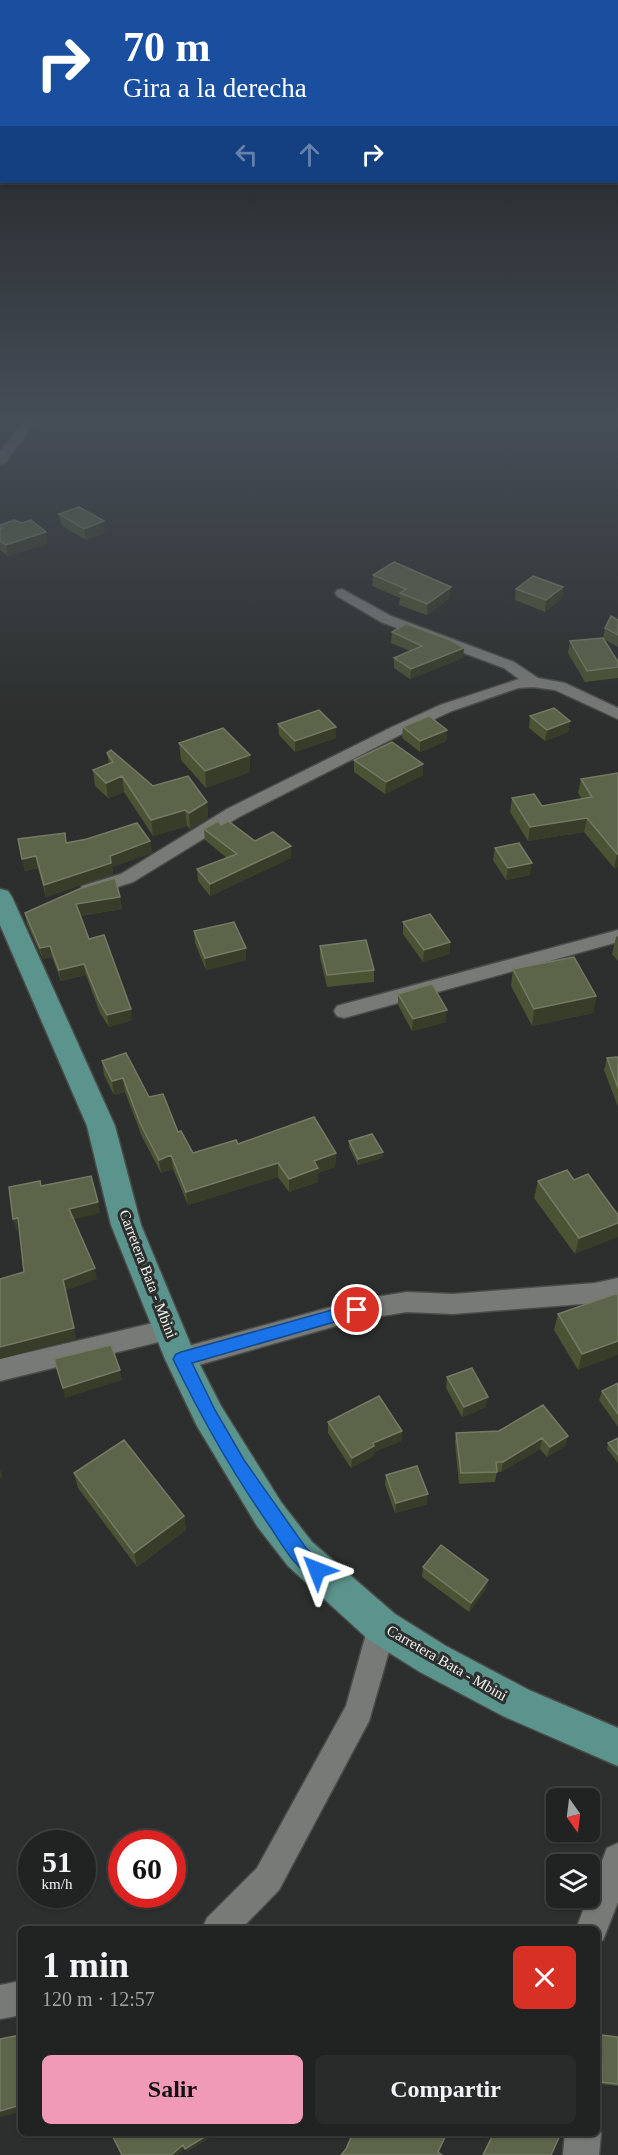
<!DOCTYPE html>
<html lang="es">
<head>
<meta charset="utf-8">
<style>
	:root { --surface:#212322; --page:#292b2a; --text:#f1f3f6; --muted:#a2a4a5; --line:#3e4040; --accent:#f09ab7 }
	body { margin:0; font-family:Georgia,serif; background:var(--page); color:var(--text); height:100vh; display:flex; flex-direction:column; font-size:22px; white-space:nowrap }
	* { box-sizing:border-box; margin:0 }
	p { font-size:20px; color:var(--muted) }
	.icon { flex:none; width:33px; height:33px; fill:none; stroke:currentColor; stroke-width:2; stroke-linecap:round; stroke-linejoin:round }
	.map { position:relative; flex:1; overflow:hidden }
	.side { position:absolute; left:18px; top:1926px; width:582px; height:210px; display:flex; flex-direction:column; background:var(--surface); border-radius:9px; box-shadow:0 2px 4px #0004,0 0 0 2px var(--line) }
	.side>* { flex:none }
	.top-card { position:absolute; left:0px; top:0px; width:618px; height:183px; box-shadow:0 2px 4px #0004,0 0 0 2px var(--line); background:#1a4fa0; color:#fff; overflow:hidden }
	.needle { width:39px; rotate:166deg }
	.fabs { position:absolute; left:546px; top:1788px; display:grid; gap:12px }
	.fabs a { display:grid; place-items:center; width:54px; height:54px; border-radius:9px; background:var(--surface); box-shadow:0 2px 4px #0004,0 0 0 2px var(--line); font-size:30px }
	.speed { position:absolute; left:18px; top:1830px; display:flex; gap:12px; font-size:30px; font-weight:700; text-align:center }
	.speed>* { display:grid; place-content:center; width:78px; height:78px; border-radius:50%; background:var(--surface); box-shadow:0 2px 4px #0004,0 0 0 2px var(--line); line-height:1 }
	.speed small { font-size:15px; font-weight:400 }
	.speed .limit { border:9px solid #d22; background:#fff; color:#111 }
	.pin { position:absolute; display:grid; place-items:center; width:51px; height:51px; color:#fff; margin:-26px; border:3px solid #fff; border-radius:50%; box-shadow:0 2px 6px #0007 }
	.me { position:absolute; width:66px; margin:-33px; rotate:315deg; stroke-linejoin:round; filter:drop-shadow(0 0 4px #0008) }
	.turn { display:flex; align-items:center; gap:21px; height:126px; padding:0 24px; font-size:27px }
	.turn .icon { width:78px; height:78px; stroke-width:2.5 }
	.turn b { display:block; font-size:42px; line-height:51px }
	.lanes { display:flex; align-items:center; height:57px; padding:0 24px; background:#0003; justify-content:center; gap:30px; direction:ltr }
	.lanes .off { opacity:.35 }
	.round { display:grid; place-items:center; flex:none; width:63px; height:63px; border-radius:9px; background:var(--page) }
	.head { display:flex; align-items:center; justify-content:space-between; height:102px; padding:0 24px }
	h1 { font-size:36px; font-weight:800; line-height:45px }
	.cta { display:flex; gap:12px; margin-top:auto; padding:12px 24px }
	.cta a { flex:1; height:69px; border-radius:9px; background:var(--accent); color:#111; font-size:24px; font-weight:800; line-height:69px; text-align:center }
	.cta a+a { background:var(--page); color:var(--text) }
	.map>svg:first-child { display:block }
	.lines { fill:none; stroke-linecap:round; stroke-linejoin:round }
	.minor-casing { stroke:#4a4c4a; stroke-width:3 }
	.major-casing { stroke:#4a4c4a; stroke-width:3 }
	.minor { fill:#777a77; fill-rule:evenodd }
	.major { fill:#5b948c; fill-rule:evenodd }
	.wall { fill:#4b5335 }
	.shaded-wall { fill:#373d29 }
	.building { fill:#5c6449; stroke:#747b64; stroke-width:1.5 }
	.route { fill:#1a73e8; stroke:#114b97; stroke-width:1.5 }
	.labels { text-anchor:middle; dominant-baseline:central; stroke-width:6; stroke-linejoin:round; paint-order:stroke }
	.street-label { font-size:15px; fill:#f1f3f1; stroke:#2c2f2d }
</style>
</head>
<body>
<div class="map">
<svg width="618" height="2155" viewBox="0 0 618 2155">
	<rect width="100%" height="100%" fill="#2c2f2d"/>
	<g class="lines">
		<defs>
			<path id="minor" d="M 24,420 L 37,420 L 5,463 L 0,464 L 0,452 Z
				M 342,589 L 391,616 L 514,662 L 538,678 L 565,683 L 618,708 L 618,719 L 555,690 L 533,687 L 518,688 L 452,711 L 404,733 L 239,817 L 133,882 L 89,896 L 82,894 L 80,890 L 82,886 L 121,874 L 227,809 L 392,727 L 440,705 L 519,679 L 504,668 L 381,622 L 337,596 L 335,593 L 337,590 Z
				M 618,930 L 618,942 L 344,1018 L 337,1016 L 334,1011 L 337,1006 L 344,1004 Z
				M 618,1278 L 618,1298 L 595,1303 L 453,1314 L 407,1312 L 357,1320 L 181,1370 L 172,1367 L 169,1359 L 172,1351 L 181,1348 L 357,1300 L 407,1292 L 453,1294 L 595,1283 Z
				M 170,1319 L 179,1323 L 182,1330 L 179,1337 L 0,1381 L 0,1359 Z
				M 382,1613 L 392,1617 L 396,1627 L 369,1721 L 279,1890 L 241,1929 L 202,1929 L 207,1918 L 257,1868 L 346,1706 L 368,1627 L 372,1617 Z
				M 618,1843 L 618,1902 L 603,1940 L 597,1943 L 597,1929 L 576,1929 L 607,1848 Z
				M 21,1981 L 21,2015 L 0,2019 L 0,1985 Z
				M 597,2124 L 601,2133 L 599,2155 L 563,2155 L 565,2133 L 597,2133 Z"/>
			<path id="major" d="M 0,889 L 8,891 L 12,897 L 115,1126 L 141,1225 L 195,1355 L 221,1406 L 281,1502 L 312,1542 L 395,1614 L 446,1646 L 529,1690 L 618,1728 L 618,1766 L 503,1716 L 420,1672 L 369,1640 L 288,1566 L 257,1526 L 197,1426 L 165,1359 L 111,1225 L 87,1126 L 0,925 Z"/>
		</defs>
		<use href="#minor" class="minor-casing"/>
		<use href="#major" class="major-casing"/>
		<use href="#minor" class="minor"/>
		<use href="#major" class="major"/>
	</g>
	<path class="wall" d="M 59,514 L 105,532 L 86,540 L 61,525 Z
		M 0,525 L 48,543 L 8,556 L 0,550 Z
		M 373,575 L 450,598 L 427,615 L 399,605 L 400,598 L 372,586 Z
		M 563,587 L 562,598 L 545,612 L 515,600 L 516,589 Z
		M 618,620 L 618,647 L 604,639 L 618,662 L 618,678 L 585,682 L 568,653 L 570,641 L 603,638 L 605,628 Z
		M 392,632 L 463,658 L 410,679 L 394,668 L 394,658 L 410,651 L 391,643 Z
		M 530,716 L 570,721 L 568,732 L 545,741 L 529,728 Z
		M 278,724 L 336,738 L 295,752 L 279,735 Z
		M 403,727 L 447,730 L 446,741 L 420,752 L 402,738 Z
		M 179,743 L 250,755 L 250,772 L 206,788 L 181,760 Z
		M 107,753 L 153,786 L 207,802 L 208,818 L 190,829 L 187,826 L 153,836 L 124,792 L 108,798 L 95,786 L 93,770 L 109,764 Z
		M 354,760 L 423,775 L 385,794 L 354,772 Z
		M 618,773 L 618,867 L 614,868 L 584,832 L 528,841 L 510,812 L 512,798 L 542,806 L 582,799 L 578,793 L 581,779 Z
		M 221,825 L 255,841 L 291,858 L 210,896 L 198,881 L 197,869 L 227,858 L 205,840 L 204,829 Z
		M 18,839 L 66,843 L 150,841 L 152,853 L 112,867 L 113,874 L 46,897 L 38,868 L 25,871 Z
		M 495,848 L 530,875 L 506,880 L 493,860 Z
		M 120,897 L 122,909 L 80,916 L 89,939 L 132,1020 L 109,1027 L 100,1013 L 86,975 L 61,981 L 52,957 L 43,959 L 27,924 L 25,913 Z
		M 403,922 L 450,942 L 449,954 L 423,962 L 403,934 Z
		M 194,931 L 246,948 L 246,960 L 206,970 L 195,943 Z
		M 618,936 L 618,961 L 612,954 L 616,937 Z
		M 320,946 L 374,970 L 374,982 L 327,987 L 320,958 Z
		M 513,969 L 596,996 L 593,1013 L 532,1026 L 511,986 Z
		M 398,994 L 446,1022 L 412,1031 L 398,1005 Z
		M 618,1057 L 618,1107 L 604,1070 L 607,1058 Z
		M 102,1061 L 149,1097 L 178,1132 L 193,1153 L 238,1144 L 336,1153 L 335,1167 L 318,1173 L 318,1182 L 289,1192 L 278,1177 L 188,1205 L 173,1169 L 161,1173 L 142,1137 L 125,1092 L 114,1095 L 104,1075 Z
		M 349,1141 L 383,1152 L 382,1158 L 358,1165 L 349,1147 Z
		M 574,1180 L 618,1215 L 575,1254 L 534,1198 L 538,1181 Z
		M 618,1293 L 578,1370 L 554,1330 L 558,1314 Z
		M 447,1377 L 486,1407 L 462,1417 L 446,1388 Z
		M 618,1383 L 618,1427 L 599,1400 L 602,1391 Z
		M 328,1422 L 402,1431 L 401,1441 L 374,1452 L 373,1456 L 351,1468 L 328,1433 Z
		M 456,1433 L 568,1436 L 565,1446 L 547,1457 L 540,1449 L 501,1472 L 497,1472 L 495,1482 L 459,1484 L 455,1443 Z
		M 618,1438 L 618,1463 L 607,1449 L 608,1443 Z
		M 74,1473 L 184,1516 L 186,1530 L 137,1567 L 78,1488 Z
		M 386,1475 L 427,1504 L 395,1513 L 385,1485 Z
		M 423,1567 L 486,1589 L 469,1612 L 422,1577 Z
		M 601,2035 L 618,2037 L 618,2086 L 600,2084 L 599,2037 Z
		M 493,2133 L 561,2133 L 551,2155 L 482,2155 Z"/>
	<path class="shaded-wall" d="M 104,521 L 105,532 L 86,540 L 84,529 Z
		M 46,532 L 48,543 L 8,556 L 6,545 Z
		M 451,587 L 450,598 L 427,615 L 427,604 Z
		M 563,587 L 562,598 L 545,612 L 546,600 Z
		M 464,648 L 463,658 L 410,679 L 411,669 Z
		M 570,721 L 568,732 L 545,741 L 547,730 Z
		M 336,727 L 336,738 L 295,752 L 295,741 Z
		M 447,730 L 446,741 L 420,752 L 420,741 Z
		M 250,755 L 250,772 L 206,788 L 205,771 Z
		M 423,764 L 423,775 L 385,794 L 386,782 Z
		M 122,776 L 124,792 L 108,798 L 106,783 Z
		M 207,802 L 208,818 L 190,829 L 189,813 Z
		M 185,810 L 187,826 L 153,836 L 151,820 Z
		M 587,818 L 584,832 L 528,841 L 530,827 Z
		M 150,841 L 152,853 L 112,867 L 113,874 L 46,897 L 44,885 L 110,856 Z
		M 291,846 L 291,858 L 210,896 L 210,884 Z
		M 617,854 L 618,854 L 618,867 L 614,868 Z
		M 36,856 L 38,868 L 25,871 L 22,859 Z
		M 532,863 L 530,875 L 506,880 L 508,868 Z
		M 120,897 L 122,909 L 78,916 L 76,904 Z
		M 450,942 L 449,954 L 423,962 L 424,950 Z
		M 50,946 L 52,957 L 43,959 L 40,948 Z
		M 246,948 L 246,960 L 206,970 L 205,958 Z
		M 84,964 L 86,975 L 61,981 L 59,970 Z
		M 596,996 L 593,1013 L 532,1026 L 534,1009 Z
		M 131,1009 L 132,1020 L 109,1027 L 107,1015 Z
		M 447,1010 L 446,1022 L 412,1031 L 413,1019 Z
		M 123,1078 L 125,1092 L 114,1095 L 112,1081 Z
		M 383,1152 L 382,1158 L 358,1165 L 358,1159 Z
		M 336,1153 L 335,1167 L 318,1173 L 318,1182 L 289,1192 L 289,1179 L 314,1161 Z
		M 171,1155 L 173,1169 L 161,1173 L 159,1160 Z
		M 278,1163 L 278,1177 L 188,1205 L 186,1192 Z
		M 98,1202 L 100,1213 L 71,1220 L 69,1209 Z
		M 18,1218 L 21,1229 L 16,1230 L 13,1219 Z
		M 618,1223 L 618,1237 L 575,1254 L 579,1238 Z
		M 95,1268 L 97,1279 L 65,1291 L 63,1280 Z
		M 74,1328 L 76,1339 L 0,1359 L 0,1347 Z
		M 618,1341 L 618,1355 L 578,1370 L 582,1354 Z
		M 120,1370 L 122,1380 L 65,1398 L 63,1388 Z
		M 488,1397 L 486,1407 L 462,1417 L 464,1407 Z
		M 402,1431 L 401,1441 L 374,1452 L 373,1456 L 351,1468 L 352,1458 L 373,1443 Z
		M 568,1436 L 565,1446 L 547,1457 L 550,1447 Z
		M 542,1438 L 540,1449 L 501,1472 L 503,1462 Z
		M 0,1469 L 3,1478 L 0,1479 Z
		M 428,1494 L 427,1504 L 395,1513 L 396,1503 Z
		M 184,1516 L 186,1530 L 137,1567 L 134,1553 Z
		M 488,1580 L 486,1589 L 469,1612 L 471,1603 Z
		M 21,2105 L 21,2112 L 0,2117 L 0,2111 Z
		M 211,2133 L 218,2133 L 187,2152 L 185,2149 Z
		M 183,2145 L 185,2148 L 177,2155 L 171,2155 Z"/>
	<path class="building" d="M 79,507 L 104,521 L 84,529 L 59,514 Z
		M 14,520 L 22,523 L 31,520 L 46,532 L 6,545 L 0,541 L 0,529 L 2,528 L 0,526 L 0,525 Z
		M 394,562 L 451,587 L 427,604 L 400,593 L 406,589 L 373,575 Z
		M 533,576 L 563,587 L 546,600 L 516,589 Z
		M 611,616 L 618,620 L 618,635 L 605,628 Z
		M 406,624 L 450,640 L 464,648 L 411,669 L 394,658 L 422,646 L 392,632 Z
		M 603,638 L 618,662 L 618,667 L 587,671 L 570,641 Z
		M 554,708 L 570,721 L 547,730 L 530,716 Z
		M 319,710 L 336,727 L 295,741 L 278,724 Z
		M 429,716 L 447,730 L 420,741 L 403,727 Z
		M 223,728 L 250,755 L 205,771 L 179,743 Z
		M 392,742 L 423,764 L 386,782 L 354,760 Z
		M 111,750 L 153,786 L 188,776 L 207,802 L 189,813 L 185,810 L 151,820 L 122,776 L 106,783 L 93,770 L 113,762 L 107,753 Z
		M 618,773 L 618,854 L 617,854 L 587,818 L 530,827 L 512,798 L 534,794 L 542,806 L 592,797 L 581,779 Z
		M 218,821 L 221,825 L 228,821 L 255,841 L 273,832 L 291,846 L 210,884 L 197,869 L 237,854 L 204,829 Z
		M 137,823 L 150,841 L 110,856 L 111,863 L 44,885 L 36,856 L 22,859 L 18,839 L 65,833 L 66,843 L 87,839 Z
		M 519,843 L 532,863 L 508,868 L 495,848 Z
		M 115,878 L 120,897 L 76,904 L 89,939 L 104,935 L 131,1009 L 107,1015 L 99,1001 L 84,964 L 59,970 L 50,946 L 40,948 L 25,913 L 79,889 Z
		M 430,914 L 450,942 L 424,950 L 403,922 Z
		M 234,922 L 246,948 L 205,958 L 194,931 Z
		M 366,940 L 374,970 L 327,975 L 320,946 Z
		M 574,957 L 596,996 L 534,1009 L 513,969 Z
		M 432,984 L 447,1010 L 413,1019 L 398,994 Z
		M 126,1053 L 149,1097 L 163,1094 L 178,1132 L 181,1131 L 193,1153 L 236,1140 L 238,1144 L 314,1117 L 336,1153 L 314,1161 L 318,1168 L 289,1179 L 278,1163 L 186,1192 L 171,1155 L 159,1160 L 140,1123 L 123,1078 L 112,1081 L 102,1061 Z
		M 618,1057 L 618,1088 L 607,1058 Z
		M 372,1134 L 383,1152 L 358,1159 L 349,1141 Z
		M 567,1170 L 574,1180 L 588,1174 L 618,1215 L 618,1223 L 579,1238 L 538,1181 Z
		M 91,1176 L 98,1202 L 69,1209 L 95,1268 L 63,1280 L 74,1328 L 0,1347 L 0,1279 L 24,1272 L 18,1218 L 13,1219 L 9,1187 L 40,1181 L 41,1186 Z
		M 618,1293 L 618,1341 L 582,1354 L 558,1314 Z
		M 111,1345 L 120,1370 L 63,1388 L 54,1359 Z
		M 472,1368 L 488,1397 L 464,1407 L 447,1377 Z
		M 618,1383 L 618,1414 L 602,1391 Z
		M 379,1396 L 402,1431 L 373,1443 L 374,1446 L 352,1458 L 328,1422 Z
		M 543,1405 L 568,1436 L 550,1447 L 542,1438 L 503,1462 L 496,1462 L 497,1472 L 461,1473 L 456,1433 L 499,1431 Z
		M 618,1438 L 618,1455 L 608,1443 Z
		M 124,1440 L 184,1516 L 134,1553 L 74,1473 Z
		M 417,1466 L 428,1494 L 396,1503 L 386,1475 Z
		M 441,1545 L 488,1580 L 471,1603 L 423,1567 Z
		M 21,2035 L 21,2105 L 0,2111 L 0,2039 Z
		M 601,2035 L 618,2037 L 618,2084 L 602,2082 Z
		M 111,2133 L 211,2133 L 185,2149 L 183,2145 L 171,2155 L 122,2155 Z
		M 353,2133 L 447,2133 L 438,2152 L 442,2155 L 341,2155 L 346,2149 Z
		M 494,2133 L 561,2133 L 551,2155 L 483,2155 Z"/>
	<linearGradient id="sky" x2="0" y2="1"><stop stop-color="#181a19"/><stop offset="0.58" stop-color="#454d57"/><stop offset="1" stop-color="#454d57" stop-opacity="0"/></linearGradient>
	<rect width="618" height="722" fill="url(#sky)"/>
	<path class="route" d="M 357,1303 L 362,1305 L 364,1310 L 362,1314 L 192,1363 L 215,1410 L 244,1460 L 306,1548 L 324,1564 L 326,1570 L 324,1576 L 317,1579 C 295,1570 282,1544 269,1525 C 232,1472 201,1417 173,1359 L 176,1354 L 181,1352 Z"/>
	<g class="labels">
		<g class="street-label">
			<text transform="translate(148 1274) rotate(69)">Carretera Bata - Mbini</text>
			<text transform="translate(447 1663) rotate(30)">Carretera Bata - Mbini</text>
		</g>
	</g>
</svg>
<div class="fabs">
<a><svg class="needle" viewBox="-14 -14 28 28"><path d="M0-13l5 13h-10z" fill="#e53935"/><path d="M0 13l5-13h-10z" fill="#a2a4a5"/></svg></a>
<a><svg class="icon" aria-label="layers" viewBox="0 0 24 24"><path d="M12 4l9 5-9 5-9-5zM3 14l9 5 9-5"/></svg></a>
</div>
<div class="speed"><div>51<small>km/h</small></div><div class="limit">60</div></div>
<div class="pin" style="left:357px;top:1310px;background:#d93025"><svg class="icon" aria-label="arrive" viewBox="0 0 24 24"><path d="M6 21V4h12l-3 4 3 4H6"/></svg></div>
<svg class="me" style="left:317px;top:1570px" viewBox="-20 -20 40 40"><path d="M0-17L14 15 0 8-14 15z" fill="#1a73e8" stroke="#fff" stroke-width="4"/></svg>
<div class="top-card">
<div class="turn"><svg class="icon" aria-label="right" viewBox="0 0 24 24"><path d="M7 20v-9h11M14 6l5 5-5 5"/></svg><div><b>70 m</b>Gira a la derecha</div></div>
<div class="lanes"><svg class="icon off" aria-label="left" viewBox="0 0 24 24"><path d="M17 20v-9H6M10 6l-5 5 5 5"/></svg><svg class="icon off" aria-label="ahead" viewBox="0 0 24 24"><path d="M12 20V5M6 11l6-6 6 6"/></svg><svg class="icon" aria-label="right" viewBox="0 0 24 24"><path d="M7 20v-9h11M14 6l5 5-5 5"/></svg></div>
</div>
<section class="side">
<div class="head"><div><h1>1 min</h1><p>120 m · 12:57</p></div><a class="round" style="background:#d93025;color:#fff"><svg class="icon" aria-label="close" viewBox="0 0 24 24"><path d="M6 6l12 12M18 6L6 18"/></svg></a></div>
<div class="cta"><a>Salir</a><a>Compartir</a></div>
</section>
</div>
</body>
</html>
